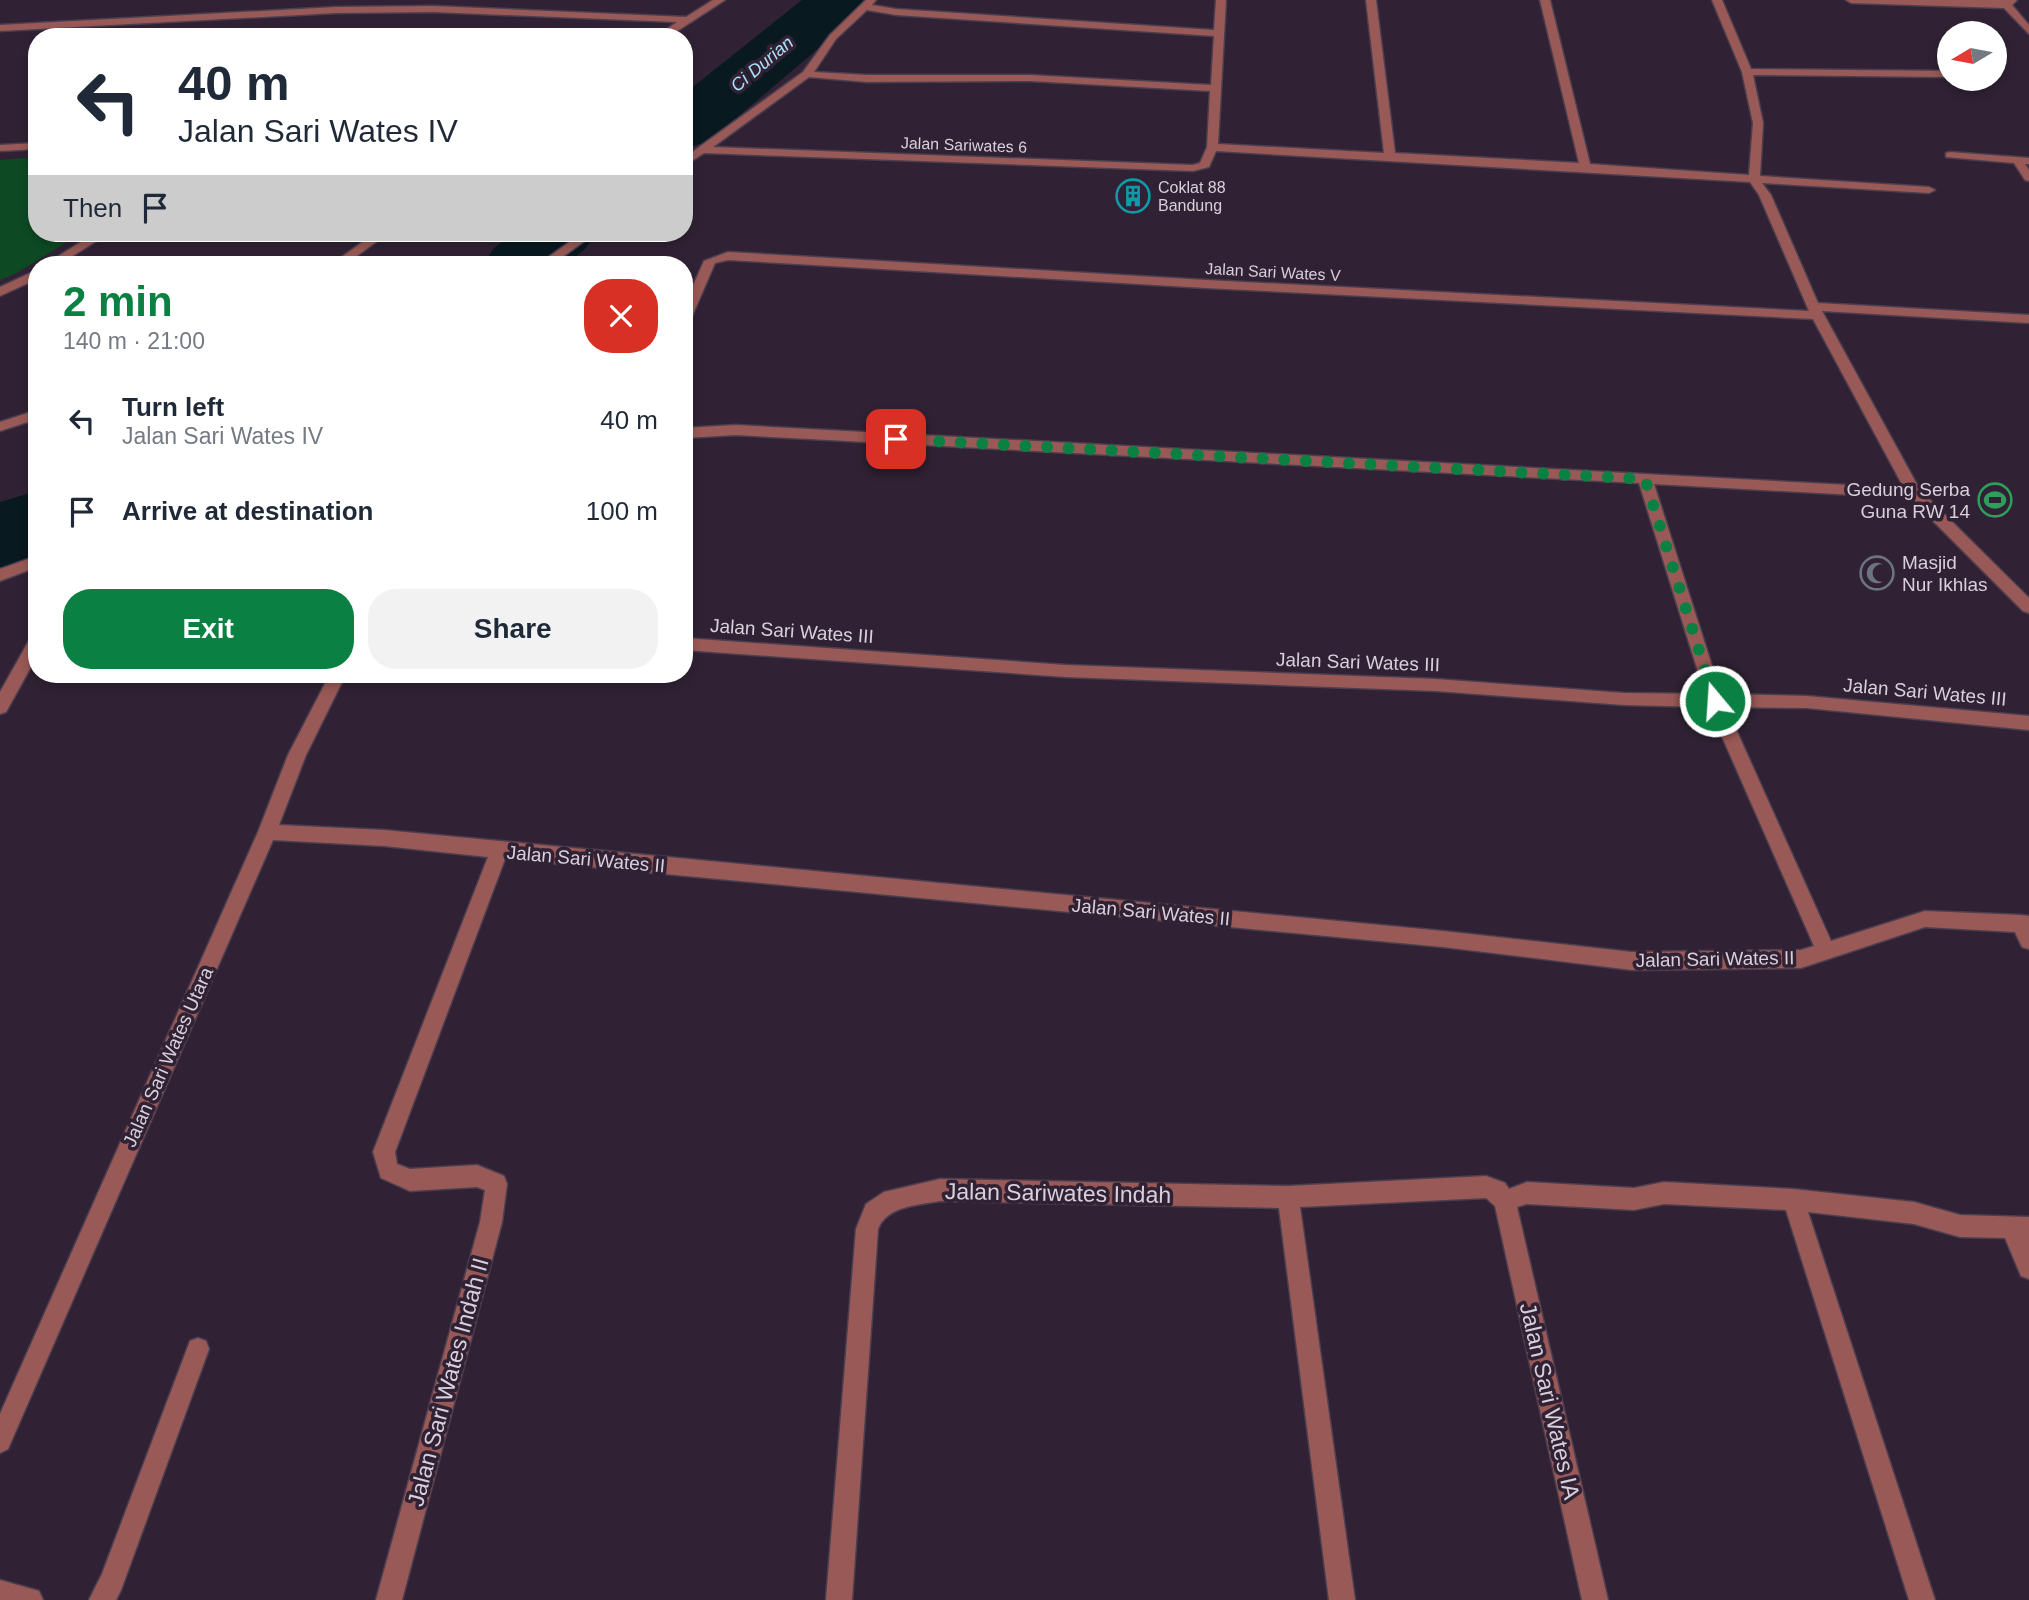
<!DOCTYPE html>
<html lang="en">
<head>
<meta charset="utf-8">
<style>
	:root { --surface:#fff; --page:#f2f2f3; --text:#1f2937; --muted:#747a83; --accent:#0b8043 }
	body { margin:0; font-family:Helvetica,sans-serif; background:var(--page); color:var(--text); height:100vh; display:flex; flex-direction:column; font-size:26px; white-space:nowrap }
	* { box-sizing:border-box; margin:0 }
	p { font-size:23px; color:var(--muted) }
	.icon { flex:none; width:38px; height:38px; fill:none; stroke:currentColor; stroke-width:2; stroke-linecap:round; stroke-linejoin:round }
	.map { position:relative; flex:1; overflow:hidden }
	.panel { position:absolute; left:28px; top:256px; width:665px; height:427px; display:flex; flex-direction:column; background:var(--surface); border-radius:28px; box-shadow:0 4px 10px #0003 }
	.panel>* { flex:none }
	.guide { position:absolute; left:28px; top:28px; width:665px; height:214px; border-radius:28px; box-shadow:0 4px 10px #0003; background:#fff; color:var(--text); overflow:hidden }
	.needle { width:46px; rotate:260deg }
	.controls { position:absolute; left:1937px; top:21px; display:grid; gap:14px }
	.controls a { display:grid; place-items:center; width:70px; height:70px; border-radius:50%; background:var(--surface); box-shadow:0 4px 10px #0003; font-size:35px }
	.pin { position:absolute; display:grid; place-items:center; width:60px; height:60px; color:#fff; margin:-30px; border-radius:14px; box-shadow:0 4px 10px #0006 }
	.me { position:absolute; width:77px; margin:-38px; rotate:342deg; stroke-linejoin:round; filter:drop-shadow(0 0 5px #0008) }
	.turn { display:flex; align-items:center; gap:24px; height:147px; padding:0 35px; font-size:32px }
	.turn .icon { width:91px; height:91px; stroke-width:2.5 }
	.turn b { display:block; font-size:49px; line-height:60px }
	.then { display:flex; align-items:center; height:66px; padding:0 35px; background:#0003; gap:14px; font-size:26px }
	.round { display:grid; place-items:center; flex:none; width:74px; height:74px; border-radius:28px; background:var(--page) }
	.headline { display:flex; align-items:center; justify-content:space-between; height:119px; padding:0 35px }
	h1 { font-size:42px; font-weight:700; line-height:52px; color:var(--accent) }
	.cta { display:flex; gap:14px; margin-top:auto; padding:14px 35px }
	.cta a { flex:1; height:80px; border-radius:28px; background:var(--accent); color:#fff; font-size:28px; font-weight:700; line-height:80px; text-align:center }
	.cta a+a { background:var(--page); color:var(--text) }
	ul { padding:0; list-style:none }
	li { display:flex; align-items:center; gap:21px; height:91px; padding:0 35px }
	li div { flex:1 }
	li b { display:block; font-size:26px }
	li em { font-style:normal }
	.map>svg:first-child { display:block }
	.green { fill:#0d4a24 }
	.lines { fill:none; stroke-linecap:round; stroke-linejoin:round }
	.river { fill:#08191f; fill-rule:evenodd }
	.minor-casing { stroke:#4b3e4f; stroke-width:3 }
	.minor { fill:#995956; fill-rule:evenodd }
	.route { stroke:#0b8043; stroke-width:12; stroke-dasharray:0 21.6 }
	.labels { text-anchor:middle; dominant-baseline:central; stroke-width:7; stroke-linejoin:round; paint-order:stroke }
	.far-street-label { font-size:16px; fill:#d8cfda; stroke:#302234 }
	.far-poi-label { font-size:16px; fill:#d8cfda; stroke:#302234; text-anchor:start }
	.far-water-label { font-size:18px; font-style:italic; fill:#a9e0f5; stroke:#302234 }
	.poi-label { font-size:19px; fill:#d8cfda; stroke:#302234; text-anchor:end }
	.street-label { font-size:19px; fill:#d8cfda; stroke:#302234 }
	.near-street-label { font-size:23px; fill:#d8cfda; stroke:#302234 }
</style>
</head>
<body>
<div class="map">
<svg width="2029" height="1600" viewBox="0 0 2029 1600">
	<rect width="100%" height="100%" fill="#302234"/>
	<path class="green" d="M 37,157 L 37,233 L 82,233 L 15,274 L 0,280 L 0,160 Z"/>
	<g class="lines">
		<path class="river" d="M 802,0 L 869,0 L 860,13 L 708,142 L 684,148 L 684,94 Z
			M 513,233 L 596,233 L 585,249 L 567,264 L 483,264 L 494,248 Z
			M 37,491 L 37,560 L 0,571 L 0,502 Z"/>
		<defs>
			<path id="minor" d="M 713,0 L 725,0 L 668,37 L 656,37 L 677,22 L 434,12 L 336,13 L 0,31 L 0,25 L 336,7 L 434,6 L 686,17 Z
				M 866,0 L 876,0 L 872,5 L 896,9 L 1214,30 L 1216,0 L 1226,0 L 1218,144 L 1384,153 L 1366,0 L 1376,0 L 1395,153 L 1579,163 L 1540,0 L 1550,0 L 1590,164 L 1749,175 L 1753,123 L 1742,72 L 1712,0 L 1722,0 L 1751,69 L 1950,71 L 1950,77 L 1753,75 L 1763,123 L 1760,176 L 1929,187 L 1935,190 L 1929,193 L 1762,183 L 1771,195 L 1818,303 L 2029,315 L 2029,323 L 1822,311 L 1920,490 L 2029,598 L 2029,613 L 2023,611 L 1910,498 L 1654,484 L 1721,694 L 1807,696 L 2029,716 L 2029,730 L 1807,708 L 1726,707 L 1831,941 L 1925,911 L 2021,915 L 2029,916 L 2029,949 L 2022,947 L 2015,932 L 1925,927 L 1801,968 L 1632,970 L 1443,947 L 505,859 L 395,1152 L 397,1164 L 410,1169 L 477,1165 L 504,1176 L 507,1184 L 502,1222 L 402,1600 L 376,1600 L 480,1222 L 485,1190 L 477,1187 L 410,1191 L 381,1178 L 373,1152 L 488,857 L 384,846 L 273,840 L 8,1449 L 0,1453 L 0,1414 L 258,832 L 288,755 L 330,674 L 346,674 L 306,755 L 279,825 L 384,830 L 1443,931 L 1632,952 L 1801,950 L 1814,946 L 1709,707 L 1624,705 L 1436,691 L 1066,677 L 684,650 L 684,638 L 1066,665 L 1436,679 L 1624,693 L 1705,694 L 1639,483 L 736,435 L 684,438 L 684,428 L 736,425 L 1904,488 L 1813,319 L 1206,288 L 728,260 L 715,263 L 690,321 L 684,325 L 684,306 L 704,261 L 728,252 L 1206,280 L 1809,311 L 1759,195 L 1750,182 L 1216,151 L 1209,167 L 1193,171 L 704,153 L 684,166 L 684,158 L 803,72 L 830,35 ZM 867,10 L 896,15 L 1214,36 L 1211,85 L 1030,75 L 867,75 L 814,72 L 836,39 ZM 809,77 L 867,82 L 1030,81 L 1210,91 L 1207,147 L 1200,163 L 1193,165 L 713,147 Z
				M 1846,0 L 2017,0 L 2012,5 L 2029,25 L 2029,34 L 2004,8 L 1851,3 Z
				M 37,143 L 37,149 L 0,151 L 0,145 Z
				M 1950,152 L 2029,158 L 2029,164 L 2025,164 L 2029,170 L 2029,181 L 2025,180 L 2014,163 L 1946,157 L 1946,153 Z
				M 95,233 L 109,233 L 60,264 L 46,264 Z
				M 375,233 L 388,233 L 346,264 L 332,264 Z
				M 582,233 L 595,233 L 553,264 L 539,264 Z
				M 37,270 L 37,279 L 0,296 L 0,287 Z
				M 37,410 L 37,419 L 0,431 L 0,422 Z
				M 37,556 L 37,567 L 0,581 L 0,569 Z
				M 37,635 L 37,656 L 6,712 L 0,714 L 0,692 L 31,637 Z
				M 1486,1176 L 1505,1183 L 1509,1189 L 1527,1182 L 1634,1188 L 1664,1182 L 1793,1189 L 1914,1202 L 1960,1215 L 2029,1217 L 2029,1279 L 2021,1276 L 2005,1238 L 1960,1237 L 1914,1224 L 1808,1212 L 1935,1600 L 1909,1600 L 1786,1210 L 1664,1204 L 1634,1210 L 1527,1204 L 1517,1207 L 1608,1600 L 1582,1600 L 1495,1206 L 1486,1198 L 1300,1207 L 1355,1600 L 1329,1600 L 1279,1208 L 940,1201 C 918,1205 887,1206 878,1229 L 852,1600 L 826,1600 L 856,1229 L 866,1204 L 884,1192 L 940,1179 L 1288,1186 Z
				M 198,1338 L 206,1341 L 209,1349 L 121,1590 L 116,1600 L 89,1600 L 102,1574 L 190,1341 Z
				M 0,1580 L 39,1591 L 43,1600 L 0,1600 Z"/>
		</defs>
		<use href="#minor" class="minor-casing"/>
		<use href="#minor" class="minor"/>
	</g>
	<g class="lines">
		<path class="route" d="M 896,439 L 1645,479 L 1715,701"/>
	</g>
	<defs>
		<symbol id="building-ring" viewBox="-11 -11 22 22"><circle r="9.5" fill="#302234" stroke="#0f9aa8" stroke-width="1.5"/><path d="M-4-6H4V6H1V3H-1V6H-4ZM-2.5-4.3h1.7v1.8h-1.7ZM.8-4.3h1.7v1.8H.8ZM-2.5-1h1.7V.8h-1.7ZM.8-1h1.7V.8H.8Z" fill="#0f9aa8"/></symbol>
		<symbol id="stadium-ring" viewBox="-11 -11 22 22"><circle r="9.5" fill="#302234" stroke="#2e9e5b" stroke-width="1.5"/><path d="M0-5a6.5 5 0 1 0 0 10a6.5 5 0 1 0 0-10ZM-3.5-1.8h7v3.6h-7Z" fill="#2e9e5b"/></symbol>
		<symbol id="mosque-ring" viewBox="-11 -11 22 22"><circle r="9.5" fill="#302234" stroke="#6b7280" stroke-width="1.5"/><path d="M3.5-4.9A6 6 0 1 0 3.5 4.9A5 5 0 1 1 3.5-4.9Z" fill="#6b7280"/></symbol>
	</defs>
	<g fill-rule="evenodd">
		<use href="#building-ring" x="1114" y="177" width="38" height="38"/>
		<use href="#stadium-ring" x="1976" y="481" width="38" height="38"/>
		<use href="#mosque-ring" x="1858" y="554" width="38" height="38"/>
	</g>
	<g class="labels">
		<g class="far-street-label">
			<text transform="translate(964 145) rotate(2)">Jalan Sariwates 6</text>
			<text transform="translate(1273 272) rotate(3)">Jalan Sari Wates V</text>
		</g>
		<g class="far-poi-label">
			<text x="1158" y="187">Coklat 88<tspan x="1158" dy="18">Bandung</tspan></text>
		</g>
		<g class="far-water-label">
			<text transform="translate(762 64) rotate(-40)">Ci Durian</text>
		</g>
		<g class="poi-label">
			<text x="1970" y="489">Gedung Serba<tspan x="1970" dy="22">Guna RW 14</tspan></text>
			<text x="1902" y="562" text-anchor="start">Masjid<tspan x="1902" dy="22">Nur Ikhlas</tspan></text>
		</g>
		<g class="street-label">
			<text transform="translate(792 631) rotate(4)">Jalan Sari Wates III</text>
			<text transform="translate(1358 662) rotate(2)">Jalan Sari Wates III</text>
			<text transform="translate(1925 692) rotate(5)">Jalan Sari Wates III</text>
			<text transform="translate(586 859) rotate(5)">Jalan Sari Wates II</text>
			<text transform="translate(1151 912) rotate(5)">Jalan Sari Wates II</text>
			<text transform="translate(1715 959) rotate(-1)">Jalan Sari Wates II</text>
			<text transform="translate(168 1057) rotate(-66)">Jalan Sari Wates Utara</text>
		</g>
		<g class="near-street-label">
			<text transform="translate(1058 1193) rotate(1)">Jalan Sariwates Indah</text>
			<text transform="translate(448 1382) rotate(-75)">Jalan Sari Wates Indah II</text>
			<text transform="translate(1550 1401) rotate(77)">Jalan Sari Wates IA</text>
		</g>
	</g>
</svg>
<div class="controls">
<a><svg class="needle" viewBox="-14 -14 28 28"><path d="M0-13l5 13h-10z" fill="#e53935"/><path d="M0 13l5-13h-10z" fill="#747a83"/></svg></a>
</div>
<div class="pin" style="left:896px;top:439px;background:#d93025"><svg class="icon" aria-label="arrive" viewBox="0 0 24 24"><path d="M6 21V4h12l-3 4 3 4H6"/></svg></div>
<svg class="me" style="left:1715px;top:701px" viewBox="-20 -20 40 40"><circle r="17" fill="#0b8043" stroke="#fff" stroke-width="3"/><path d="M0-11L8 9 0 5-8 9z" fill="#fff"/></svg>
<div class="guide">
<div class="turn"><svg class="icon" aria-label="left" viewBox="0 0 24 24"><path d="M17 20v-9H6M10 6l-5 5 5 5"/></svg><div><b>40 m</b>Jalan Sari Wates IV</div></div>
<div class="then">Then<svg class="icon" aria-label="arrive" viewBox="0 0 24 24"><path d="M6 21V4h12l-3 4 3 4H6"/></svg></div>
</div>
<section class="panel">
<div class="headline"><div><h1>2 min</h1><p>140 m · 21:00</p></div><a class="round" style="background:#d93025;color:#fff"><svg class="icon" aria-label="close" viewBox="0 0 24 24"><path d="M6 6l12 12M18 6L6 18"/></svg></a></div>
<ul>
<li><svg class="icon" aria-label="left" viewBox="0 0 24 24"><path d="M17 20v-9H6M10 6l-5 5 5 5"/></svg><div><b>Turn left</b><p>Jalan Sari Wates IV</p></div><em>40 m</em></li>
<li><svg class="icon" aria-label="arrive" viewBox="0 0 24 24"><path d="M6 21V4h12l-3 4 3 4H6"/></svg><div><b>Arrive at destination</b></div><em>100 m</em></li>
</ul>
<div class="cta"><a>Exit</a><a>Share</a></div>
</section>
</div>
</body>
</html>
